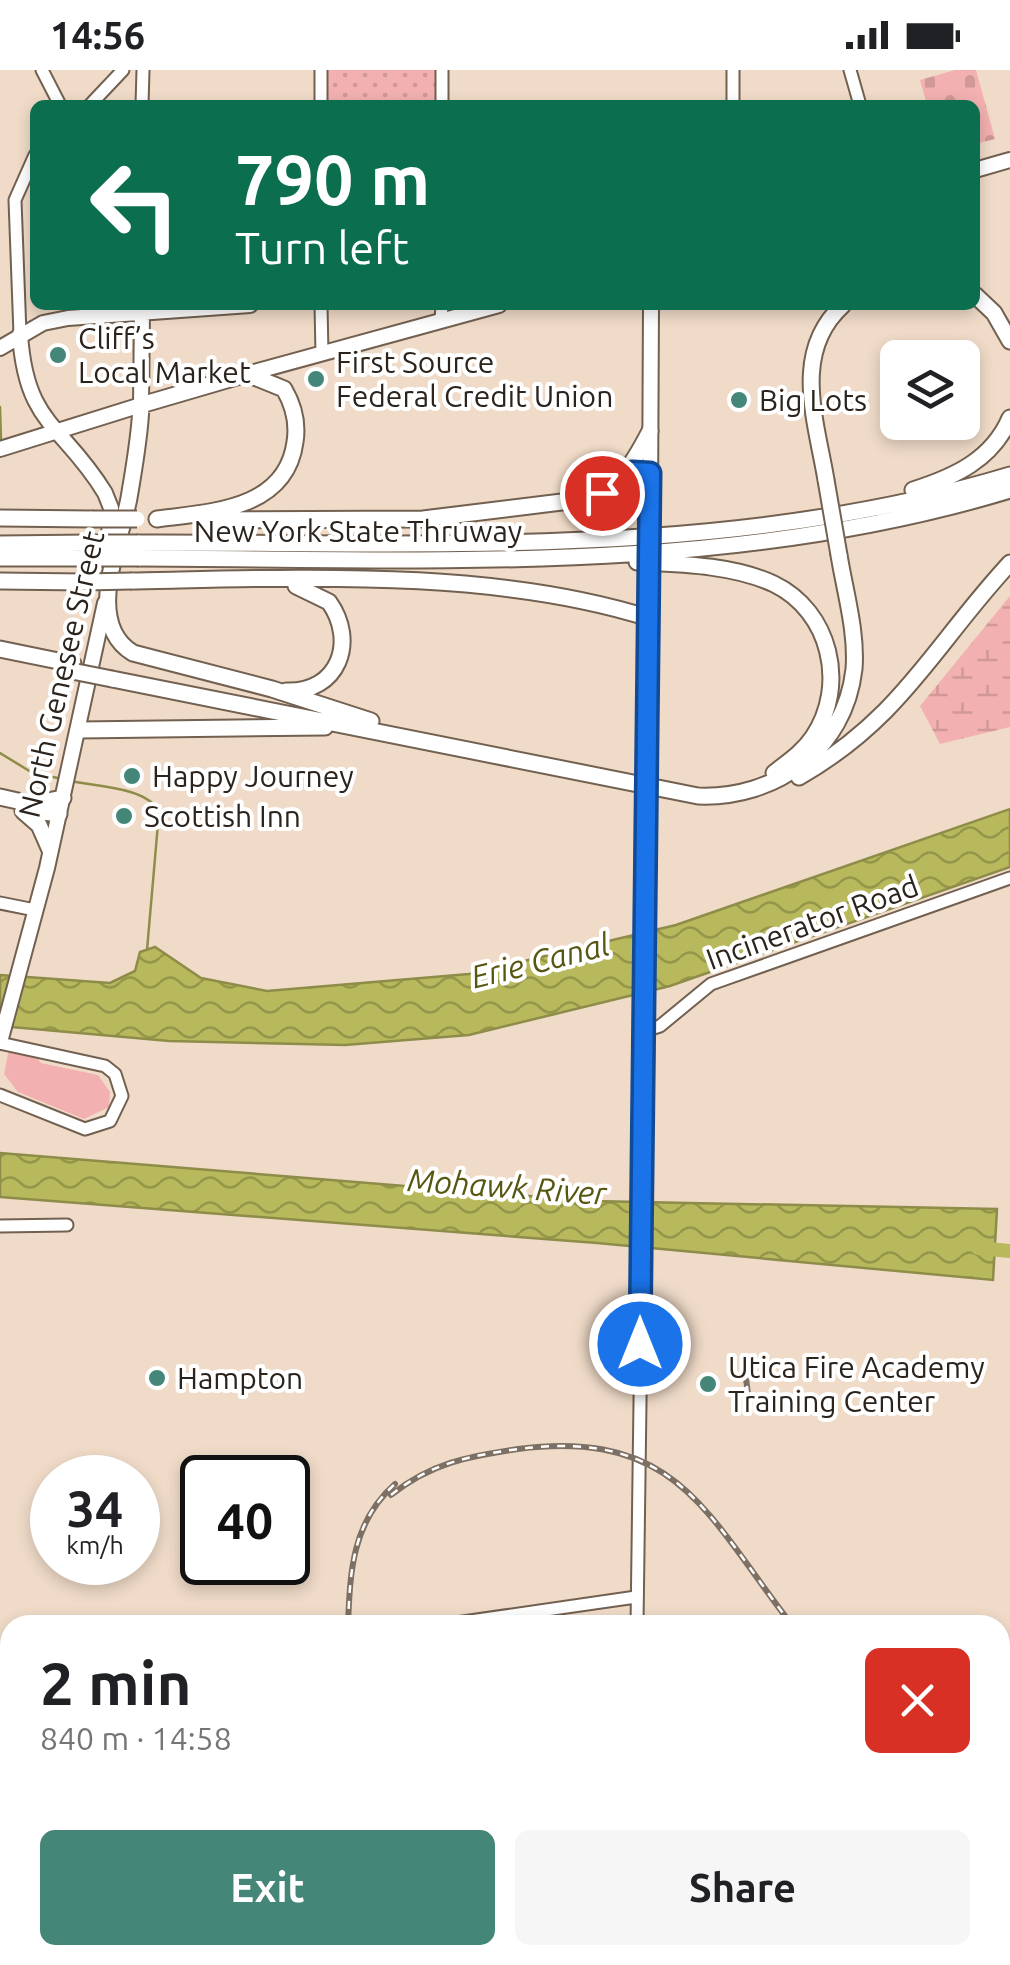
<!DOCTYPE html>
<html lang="en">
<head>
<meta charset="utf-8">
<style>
	:root { --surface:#fff; --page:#f6f6f6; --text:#202124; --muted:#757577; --accent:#448677 }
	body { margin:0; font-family:Ubuntu,sans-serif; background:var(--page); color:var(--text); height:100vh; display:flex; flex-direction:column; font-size:38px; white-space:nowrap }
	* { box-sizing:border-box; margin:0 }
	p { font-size:32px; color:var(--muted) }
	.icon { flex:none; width:55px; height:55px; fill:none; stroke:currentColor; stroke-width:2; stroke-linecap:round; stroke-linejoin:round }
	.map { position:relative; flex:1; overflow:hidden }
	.panel { position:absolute; left:0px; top:1545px; width:1010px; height:350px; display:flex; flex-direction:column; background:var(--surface); border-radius:30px 30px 0 0; box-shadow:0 5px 15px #0003 }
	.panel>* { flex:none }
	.top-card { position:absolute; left:30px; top:30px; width:950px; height:210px; border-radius:15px; box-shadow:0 5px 15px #0003; background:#0b6e4f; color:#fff; overflow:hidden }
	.controls { position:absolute; left:880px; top:270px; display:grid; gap:20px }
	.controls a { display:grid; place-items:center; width:100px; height:100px; border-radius:15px; background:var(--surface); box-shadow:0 5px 15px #0003; font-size:50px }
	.speed { position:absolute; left:30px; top:1385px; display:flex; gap:20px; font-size:50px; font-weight:700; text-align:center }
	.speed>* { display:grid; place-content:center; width:130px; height:130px; border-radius:50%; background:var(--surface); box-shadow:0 5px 15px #0003; line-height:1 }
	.speed small { font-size:25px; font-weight:400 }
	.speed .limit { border:5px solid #111; border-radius:15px; background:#fff; color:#111 }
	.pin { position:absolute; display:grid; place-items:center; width:85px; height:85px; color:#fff; margin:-42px; border:5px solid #fff; border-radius:50%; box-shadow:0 2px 10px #0007 }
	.me { position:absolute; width:110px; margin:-55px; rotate:0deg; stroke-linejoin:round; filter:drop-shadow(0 0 8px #0008) }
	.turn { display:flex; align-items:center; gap:35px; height:210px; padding:0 40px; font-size:45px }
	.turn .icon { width:130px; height:130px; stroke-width:2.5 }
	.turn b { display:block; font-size:70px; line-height:85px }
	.round { display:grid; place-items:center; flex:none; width:105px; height:105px; border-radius:15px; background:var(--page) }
	.summary { display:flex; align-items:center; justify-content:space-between; height:170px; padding:0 40px }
	h1 { font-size:60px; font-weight:700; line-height:75px }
	.cta { display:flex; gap:20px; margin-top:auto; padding:20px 40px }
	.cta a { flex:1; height:115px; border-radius:15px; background:var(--accent); color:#fff; font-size:40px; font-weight:700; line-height:115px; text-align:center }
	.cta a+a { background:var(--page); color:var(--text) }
	.status { display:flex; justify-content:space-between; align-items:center; height:70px; padding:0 50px; background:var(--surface); direction:ltr }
	.status svg { height:28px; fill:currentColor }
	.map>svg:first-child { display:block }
	.grass { fill:#f2b1b0 }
	.wetland { fill:url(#wetland-marsh) }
	.cemetery { fill:url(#cemetery-stones) }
	.park { fill:url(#park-dots) }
	.water { fill:url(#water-waves); stroke:#8e8c49; stroke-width:2.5 }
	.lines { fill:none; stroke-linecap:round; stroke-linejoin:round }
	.stream { stroke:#8e8c49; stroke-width:2.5 }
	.river { stroke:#b8b95c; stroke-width:14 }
	.minor-casing { stroke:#726050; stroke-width:15 }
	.major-casing { stroke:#726050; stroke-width:18 }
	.highway-casing { stroke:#726050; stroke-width:19 }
	.minor { stroke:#fff; stroke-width:11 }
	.major { stroke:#fff; stroke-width:14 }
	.highway { stroke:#fff; stroke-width:15 }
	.rail-casing { stroke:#7c6f63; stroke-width:6 }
	.rail { stroke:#fff; stroke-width:2.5; stroke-dasharray:8; stroke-linecap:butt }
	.minor-bridge-casing { stroke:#726050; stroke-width:15; stroke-linecap:butt }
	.major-bridge-casing { stroke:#726050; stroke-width:18; stroke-linecap:butt }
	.highway-bridge-casing { stroke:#726050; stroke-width:19; stroke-linecap:butt }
	.minor-bridge { stroke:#fff; stroke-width:11 }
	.major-bridge { stroke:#fff; stroke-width:14 }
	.highway-bridge { stroke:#fff; stroke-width:15 }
	.route-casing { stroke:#114b97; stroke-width:25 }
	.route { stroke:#1a73e8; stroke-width:18 }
	.poi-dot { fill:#448677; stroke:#fff; stroke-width:4 }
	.labels { text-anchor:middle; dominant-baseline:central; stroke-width:8; stroke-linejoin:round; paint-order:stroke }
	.poi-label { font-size:30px; fill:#2b231c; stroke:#fff; text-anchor:start }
	.street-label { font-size:30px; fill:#2b231c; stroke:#fff }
	.water-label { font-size:32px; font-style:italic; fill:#575712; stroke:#fff }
</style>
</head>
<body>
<div class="status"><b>14:56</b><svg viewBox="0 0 49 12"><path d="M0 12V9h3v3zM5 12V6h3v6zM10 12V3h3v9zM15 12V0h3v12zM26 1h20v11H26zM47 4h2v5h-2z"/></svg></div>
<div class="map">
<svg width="1010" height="1895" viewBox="0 0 1010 1895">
	<defs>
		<pattern id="wetland-marsh" width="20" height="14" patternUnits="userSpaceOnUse" patternTransform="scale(2.5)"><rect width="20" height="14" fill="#f2b1b0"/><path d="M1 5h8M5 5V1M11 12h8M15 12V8" fill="none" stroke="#d09897"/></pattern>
		<pattern id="cemetery-stones" width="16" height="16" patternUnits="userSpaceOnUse" patternTransform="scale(2.5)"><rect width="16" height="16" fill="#f2b1b0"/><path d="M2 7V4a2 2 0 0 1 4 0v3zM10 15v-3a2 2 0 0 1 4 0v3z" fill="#d09897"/></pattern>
		<pattern id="park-dots" width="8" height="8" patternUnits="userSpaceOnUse" patternTransform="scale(2.5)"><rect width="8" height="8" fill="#f2b1b0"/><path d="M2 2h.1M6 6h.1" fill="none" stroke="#d09897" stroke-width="1.8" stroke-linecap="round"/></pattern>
		<pattern id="water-waves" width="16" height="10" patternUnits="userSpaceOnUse" patternTransform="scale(2.5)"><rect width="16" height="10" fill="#b8b95c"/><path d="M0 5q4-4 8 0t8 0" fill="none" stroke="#96964b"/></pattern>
	</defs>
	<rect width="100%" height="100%" fill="#f0dbc8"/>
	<path class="grass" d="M 9,979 L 34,984 L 41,993 L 98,1005 L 110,1022 L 109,1037 L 84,1049 L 18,1022 L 4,1004 Z"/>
	<path class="wetland" d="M 1010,526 L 1010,657 L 940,674 L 920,636 Z"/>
	<path class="cemetery" d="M 955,0 L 976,0 L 995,69 L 975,74 L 975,35 L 927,35 L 920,10 Z"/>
	<path class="park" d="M 324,0 L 435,0 L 435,35 L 324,35 Z"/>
	<path class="water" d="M 1010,739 L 1010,797 L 670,916 L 469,965 L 345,975 L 169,971 L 0,956 L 0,905 L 110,913 L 135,901 L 140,882 L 155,877 L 201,908 L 267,921 L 469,904 L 676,855 Z
		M 0,1083 L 591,1131 L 997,1139 L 993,1210 L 597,1173 L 0,1127 Z"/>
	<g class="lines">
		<path class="stream" d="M 0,337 L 1,371
			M 0,683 L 31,702 L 62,709
			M 70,711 C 94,716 148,717 159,742 L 147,880"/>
		<path class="river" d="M 978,1178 L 1010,1181"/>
		<defs>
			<path id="minor" d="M 42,0 L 60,35
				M 321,0 L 321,35
				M 850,0 L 860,35
				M 90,35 L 123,0
				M 142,35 L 143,0
				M 442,35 L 442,0
				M 733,35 L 733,0
				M 321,235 L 322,284
				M 441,250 L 442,235
				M 20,264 L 15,130 L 35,85
				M 649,548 L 650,684
				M 0,833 L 35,840
				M 644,961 L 660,956 L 711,914 L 1010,808
				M 0,973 L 105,996 L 115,1004 L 122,1026 L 110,1051 L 85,1059 L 0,1025
				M 0,1156 L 67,1155
				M 442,1555 L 636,1527
				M 637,1555 L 648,738
				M 0,1620 L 10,1618
				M 1000,1639 L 1010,1636"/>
			<path id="major" d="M 975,100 L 1010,90
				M 20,264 C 26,356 63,354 105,423 L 111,438 L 108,480
				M 0,278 L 43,253 L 68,248 L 250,235
				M 247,304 L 499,235
				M 0,379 L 141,335 L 142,242
				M 650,434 L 651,235
				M 649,548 L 649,514
				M 0,972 L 47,798 L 105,533"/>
			<path id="highway" d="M 975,225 L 994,243 L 1010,271
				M 826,410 C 816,350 791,282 843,235
				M 913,420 C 954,407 992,390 1010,348
				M 0,448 L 92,449
				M 157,449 C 210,442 286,440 295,372 C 298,353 294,336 284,319 L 247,304 L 141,335 C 140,366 134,398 129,428 C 121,472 83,553 133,583 L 272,619 L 371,651
				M 203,450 L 423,449 L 578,430 C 618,420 632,396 650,361
				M 138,473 C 428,472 729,490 1010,405
				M 0,474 L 90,473
				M 0,488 L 89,488
				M 139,488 C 430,489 728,506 1010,420
				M 637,492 C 682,494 733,495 774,514 C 830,541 848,615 813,667 C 803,682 788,692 774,703
				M 0,511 L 84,512
				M 132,511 C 296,508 491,498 649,548
				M 0,579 L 73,594
				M 112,609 L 698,726 C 775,729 845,680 854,599 C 857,562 845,522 839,485
				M 286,621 C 339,623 357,571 329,532 L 296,516
				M 79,660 L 325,657
				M 799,707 C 902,648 934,575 1010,493
				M 0,727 L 31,734 L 63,728
				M 28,740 L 59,744
				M 23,741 L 39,755 L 50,780"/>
		</defs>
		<use href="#minor" class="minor-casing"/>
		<use href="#major" class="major-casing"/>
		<use href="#highway" class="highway-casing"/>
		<use href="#minor" class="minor"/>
		<use href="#major" class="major"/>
		<use href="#highway" class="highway"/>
		<defs>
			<path id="rail" d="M 745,1300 L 749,1333
				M 391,1425 C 431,1393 469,1386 518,1379 C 678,1359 706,1444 792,1555
				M 348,1555 C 350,1502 352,1452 395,1414
				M 1000,1675 L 1010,1672
				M 67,1895 L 109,1885"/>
		</defs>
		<use href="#rail" class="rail-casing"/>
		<use href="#rail" class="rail"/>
		<defs>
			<path id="minor-bridge" d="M 648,738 L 650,684"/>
			<path id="major-bridge" d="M 649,514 L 650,434"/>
			<path id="highway-bridge" d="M 826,410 L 839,485
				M 92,449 L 137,449
				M 90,473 L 138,473
				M 89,488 L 139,488
				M 84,512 L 132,511
				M 72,601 L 112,609"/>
		</defs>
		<use href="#minor-bridge" class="minor-bridge-casing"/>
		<use href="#major-bridge" class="major-bridge-casing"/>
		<use href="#highway-bridge" class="highway-bridge-casing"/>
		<use href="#minor-bridge" class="minor-bridge"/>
		<use href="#major-bridge" class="major-bridge"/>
		<use href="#highway-bridge" class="highway-bridge"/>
	</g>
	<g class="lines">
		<defs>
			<path id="route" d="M 602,423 L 632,402 L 650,403 L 640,1274"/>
		</defs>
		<use href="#route" class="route-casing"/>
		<use href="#route" class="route"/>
	</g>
	<g class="poi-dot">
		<circle cx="58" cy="285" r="10"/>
		<circle cx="316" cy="309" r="10"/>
		<circle cx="739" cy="330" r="10"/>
		<circle cx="132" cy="706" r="10"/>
		<circle cx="124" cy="746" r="10"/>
		<circle cx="157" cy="1308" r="10"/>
		<circle cx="708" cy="1314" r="10"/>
	</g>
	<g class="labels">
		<g class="poi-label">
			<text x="78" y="268">Cliff’s<tspan x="78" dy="34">Local Market</tspan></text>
			<text x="336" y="292">First Source<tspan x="336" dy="34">Federal Credit Union</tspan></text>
			<text x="759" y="330">Big Lots</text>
			<text x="152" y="706">Happy Journey</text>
			<text x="144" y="746">Scottish Inn</text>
			<text x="728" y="1297">Utica Fire Academy<tspan x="728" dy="34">Training Center</tspan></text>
			<text x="177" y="1308">Hampton</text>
		</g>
		<g class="street-label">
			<text x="358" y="461">New York State Thruway</text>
			<text transform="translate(61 604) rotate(-77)">North Genesee Street</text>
			<text transform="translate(812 852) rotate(-20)">Incinerator Road</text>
		</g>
		<g class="water-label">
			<text transform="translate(540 890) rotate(-14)">Erie Canal</text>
			<text transform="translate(507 1116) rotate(4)">Mohawk River</text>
		</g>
	</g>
</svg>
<div class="controls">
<a><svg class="icon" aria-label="layers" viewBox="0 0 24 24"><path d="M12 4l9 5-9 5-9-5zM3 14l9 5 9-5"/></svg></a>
</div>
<div class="speed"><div>34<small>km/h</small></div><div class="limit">40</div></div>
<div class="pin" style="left:602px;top:423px;background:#d93025"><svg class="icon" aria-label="arrive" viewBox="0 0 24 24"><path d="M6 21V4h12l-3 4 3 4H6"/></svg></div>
<svg class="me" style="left:640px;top:1274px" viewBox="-20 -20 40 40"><circle r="17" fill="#1a73e8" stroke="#fff" stroke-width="3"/><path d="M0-11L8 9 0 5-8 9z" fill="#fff"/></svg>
<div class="top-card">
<div class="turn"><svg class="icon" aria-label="left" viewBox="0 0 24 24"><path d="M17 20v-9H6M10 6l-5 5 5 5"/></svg><div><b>790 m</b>Turn left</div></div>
</div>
<section class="panel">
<div class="summary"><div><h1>2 min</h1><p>840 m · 14:58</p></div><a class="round" style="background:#d93025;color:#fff"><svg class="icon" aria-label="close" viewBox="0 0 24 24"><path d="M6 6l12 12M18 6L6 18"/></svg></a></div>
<div class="cta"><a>Exit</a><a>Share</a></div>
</section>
</div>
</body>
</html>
